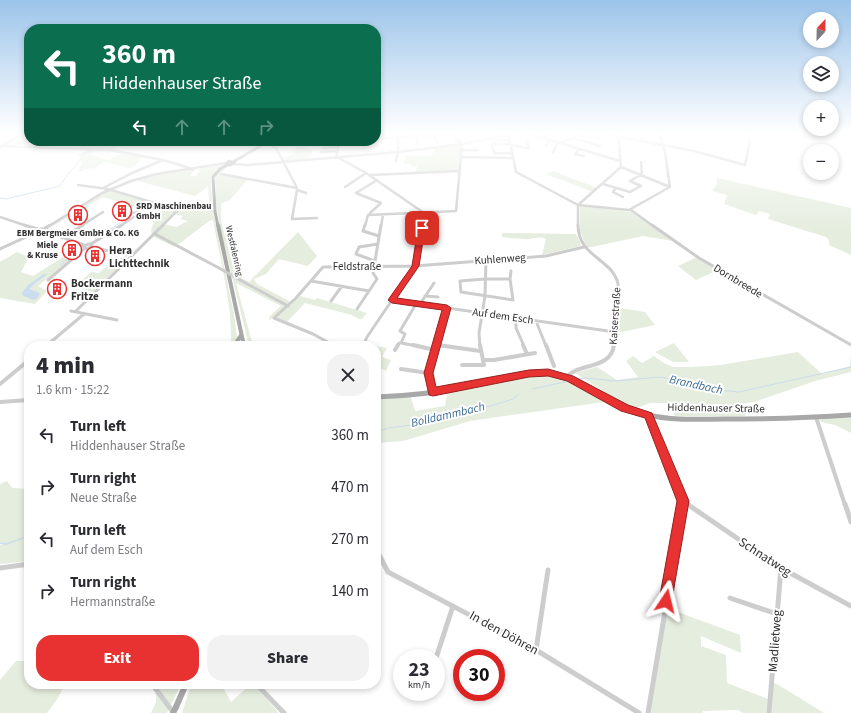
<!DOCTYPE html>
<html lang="en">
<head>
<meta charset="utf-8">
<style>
	:root { --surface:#fff; --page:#f2f2f3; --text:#2b2b33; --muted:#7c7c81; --accent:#e73231 }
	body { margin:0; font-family:"Source Sans 3",sans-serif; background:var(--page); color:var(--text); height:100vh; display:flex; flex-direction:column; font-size:15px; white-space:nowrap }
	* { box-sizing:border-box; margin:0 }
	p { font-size:13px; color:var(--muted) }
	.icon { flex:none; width:22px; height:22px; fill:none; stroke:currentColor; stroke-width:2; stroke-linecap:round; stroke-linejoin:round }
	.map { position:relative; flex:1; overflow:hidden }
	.drawer { position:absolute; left:24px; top:341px; width:357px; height:348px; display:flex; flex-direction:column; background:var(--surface); border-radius:16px; box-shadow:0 2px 6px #0003 }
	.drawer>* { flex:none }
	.top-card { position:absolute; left:24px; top:24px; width:357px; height:122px; border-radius:16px; box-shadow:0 2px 6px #0003; background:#0b6e4f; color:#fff; overflow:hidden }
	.needle { width:26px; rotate:22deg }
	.controls { position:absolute; left:803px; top:12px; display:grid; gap:8px }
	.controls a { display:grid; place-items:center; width:36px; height:36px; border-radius:50%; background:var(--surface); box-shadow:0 2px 6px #0003; font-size:20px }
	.speed { position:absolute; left:393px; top:649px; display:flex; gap:8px; font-size:20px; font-weight:700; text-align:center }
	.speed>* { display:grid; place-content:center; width:52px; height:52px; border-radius:50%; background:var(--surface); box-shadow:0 2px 6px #0003; line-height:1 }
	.speed small { font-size:10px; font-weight:400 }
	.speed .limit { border:6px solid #d22; background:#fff; color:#111 }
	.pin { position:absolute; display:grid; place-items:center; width:34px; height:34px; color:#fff; margin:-17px; border-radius:8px; box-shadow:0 2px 6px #0006 }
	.me { position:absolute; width:44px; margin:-22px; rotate:10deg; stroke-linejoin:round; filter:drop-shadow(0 0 3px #0008) }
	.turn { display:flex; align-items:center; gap:14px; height:84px; padding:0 12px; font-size:18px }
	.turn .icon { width:52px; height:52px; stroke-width:2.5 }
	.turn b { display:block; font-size:28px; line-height:34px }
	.lanes { display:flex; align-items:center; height:38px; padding:0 12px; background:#0003; justify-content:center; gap:20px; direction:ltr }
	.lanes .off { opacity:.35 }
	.round { display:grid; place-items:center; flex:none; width:42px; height:42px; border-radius:16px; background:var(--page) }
	.summary { display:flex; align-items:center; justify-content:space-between; height:68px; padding:0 12px }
	h1 { font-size:24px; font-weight:800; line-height:30px }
	.action { display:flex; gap:8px; margin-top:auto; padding:8px 12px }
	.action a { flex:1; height:46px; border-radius:16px; background:var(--accent); color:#fff; font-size:16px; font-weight:800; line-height:46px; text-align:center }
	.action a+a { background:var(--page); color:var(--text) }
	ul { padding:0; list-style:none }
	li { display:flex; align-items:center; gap:12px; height:52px; padding:0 12px }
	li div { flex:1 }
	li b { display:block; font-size:15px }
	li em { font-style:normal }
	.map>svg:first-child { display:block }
	.green { fill:#e5edde; fill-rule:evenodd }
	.water { fill:#cadced }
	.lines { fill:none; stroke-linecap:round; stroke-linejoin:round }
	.stream-far1 { stroke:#cadced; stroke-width:1 }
	.stream { stroke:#cadced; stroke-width:1.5 }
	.minor-far3 { stroke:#cdcdcd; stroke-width:2.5 }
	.minor-far2 { stroke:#cdcdcd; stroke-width:3 }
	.minor-far1 { stroke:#cdcdcd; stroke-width:4 }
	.minor { stroke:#cdcdcd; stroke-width:5 }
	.major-far3 { stroke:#a8a8a8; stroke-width:3 }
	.major-far2 { stroke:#a8a8a8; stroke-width:4 }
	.major-far1 { stroke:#a8a8a8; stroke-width:5 }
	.major { stroke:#a8a8a8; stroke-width:6 }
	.minor-bridge { stroke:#cdcdcd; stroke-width:3 }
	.major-bridge { stroke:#a8a8a8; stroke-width:6 }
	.route { fill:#e73231; stroke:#962020 }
	.labels { text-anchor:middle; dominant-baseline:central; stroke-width:4; stroke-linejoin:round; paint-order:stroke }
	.far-poi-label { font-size:9px; font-weight:bold; fill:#303030; stroke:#fff; text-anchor:start }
	.far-street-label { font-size:9px; fill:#303030; stroke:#fff }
	.poi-label { font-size:11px; font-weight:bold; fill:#303030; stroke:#fff; text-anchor:start }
	.street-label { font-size:11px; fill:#303030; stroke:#fff }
	.water-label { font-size:12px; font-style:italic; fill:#3c6b93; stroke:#fff }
	.near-street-label { font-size:13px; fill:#303030; stroke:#fff }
</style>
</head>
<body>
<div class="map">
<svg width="851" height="713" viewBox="0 0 851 713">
	<rect width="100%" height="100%" fill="#fff"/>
	<path class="green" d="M 23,133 L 29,133 L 29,141 L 33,141 L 21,146 L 4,145 Z
		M 93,141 L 125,141 L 112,150 L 102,148 L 89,154 L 90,155 L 109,160 L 123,153 L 144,157 L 138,160 L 141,161 L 130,168 L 105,162 L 106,161 L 94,168 L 85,169 L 81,172 L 78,171 L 82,164 L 81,157 L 76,155 L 91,149 L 79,148 Z
		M 461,145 L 458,170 L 416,172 L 417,166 L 412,167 L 411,164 L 403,164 L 406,156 L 429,156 L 432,155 L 435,148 Z
		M 297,146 L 307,147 L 307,149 L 313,150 L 311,154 L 308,154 L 307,159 L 284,161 L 283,158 C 290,157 295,153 297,146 Z
		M 223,165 L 211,177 L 212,202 L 221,252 L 234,314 L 237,337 L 236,342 L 230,346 L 221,346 L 231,343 C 232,301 220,260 213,220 L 209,221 L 175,247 L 152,236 L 151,230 L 154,222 L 152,221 L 152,212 L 103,197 L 51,227 L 49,231 L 48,231 L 51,226 L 109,190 L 176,209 L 210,211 L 208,186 L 195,196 L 134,180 L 148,177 L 195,169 L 190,176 L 196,176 L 200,171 L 199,169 ZM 174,214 L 183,216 L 180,219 L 188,221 L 176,227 L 164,224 Z
		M 226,166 L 228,166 L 220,174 L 248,179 L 229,201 L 221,203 L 221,221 L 235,274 L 249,282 L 298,232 L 317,256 L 308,266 L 279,259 L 266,274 L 254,279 L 257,284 L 291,302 L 270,320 L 269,317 L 281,306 L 236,283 L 253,346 L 249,346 L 222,236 L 216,204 L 215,178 L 217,173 Z
		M 553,171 L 597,188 L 593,192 L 546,174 Z
		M 717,178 L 851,208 L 851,255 L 829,245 L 829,240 L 826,237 L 768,219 L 770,214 L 759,211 L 756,215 L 724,204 L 727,195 L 712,191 L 717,184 Z
		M 580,206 L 631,212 L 673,241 L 643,236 L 587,248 L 580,231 Z
		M 502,233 L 576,234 L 581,244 L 580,246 L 542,255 L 546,239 C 538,235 532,240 524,239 C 517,239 509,238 502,237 Z
		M 79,247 L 80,251 L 38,286 L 47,291 L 35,304 L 0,298 L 0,262 L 17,252 L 29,257 L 21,272 L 33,276 Z
		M 122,257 L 127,258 L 93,292 L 83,289 L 89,285 L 80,282 L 91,272 L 99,273 L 110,263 L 114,263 Z
		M 697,257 L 718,270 L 696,280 L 678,266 Z
		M 300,296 L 315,300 L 317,298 L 367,313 L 362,319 L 359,319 L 352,315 L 305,303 L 287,322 L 277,317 Z
		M 620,308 L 645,312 L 655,325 L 622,332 L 618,331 Z
		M 674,343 L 689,362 L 673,362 L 655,352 Z
		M 376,346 L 387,348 L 382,357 L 391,360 L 386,371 L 376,366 Z
		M 798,352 L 822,374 L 850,366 L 851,354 L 851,372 L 815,381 L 754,402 L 740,404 L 746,416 L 675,416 L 670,403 L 650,403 L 634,409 L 605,394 L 606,393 L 575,373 L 597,367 L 617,380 L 638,377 L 626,361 L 633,356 L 642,363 L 654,356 L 664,363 L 673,367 L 693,367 L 720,365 Z
		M 541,374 C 565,377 585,387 604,402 L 470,421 L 403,441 L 376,443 L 376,399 L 411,397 L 415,411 L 445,406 L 448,390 Z
		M 851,418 L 851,433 L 835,425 L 821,422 L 820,419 Z
		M 7,481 L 12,488 L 29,489 L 29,561 L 0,564 L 0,545 L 5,543 L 0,542 L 0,484 Z
		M 667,608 L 740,635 L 741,653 L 701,636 L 701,646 L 726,655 L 727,683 L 768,699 L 766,713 L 743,713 L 738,710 L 703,711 L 703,713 L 650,713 Z
		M 16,661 L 29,661 L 29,684 L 65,684 L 58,698 L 47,713 L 0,713 L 0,680 Z
		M 773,683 L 777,684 L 824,713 L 772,713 Z
		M 156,684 L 181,684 L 167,713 L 151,713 L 156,702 Z
		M 191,684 L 221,684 L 231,702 L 251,684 L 253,684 L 279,713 L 182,713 Z"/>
	<path class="water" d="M 44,274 L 48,274 L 35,283 L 29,289 L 40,293 L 38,298 L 34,300 L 23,296 L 22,293 L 28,285 Z"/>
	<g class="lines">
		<path class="stream-far1" d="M 96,148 L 109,141
			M 62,183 C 68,171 79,165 84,153 L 92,150
			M 0,198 L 6,199 L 60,186 L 61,184
			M 95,239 L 120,223
			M 60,265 L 75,252
			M 576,379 L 586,378 L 615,381 L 661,377 L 719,390 L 739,392 L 851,367
			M 532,389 L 569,381
			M 376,432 L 388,428 L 419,424 L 477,410 L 513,399 L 519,394"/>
		<path class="stream" d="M 0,543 L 6,544 L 29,536"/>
		<path class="minor-far3" d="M 508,133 L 516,172 L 578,205 L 578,226
			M 527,133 L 620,161
			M 585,133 L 600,138
			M 600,133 L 694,151 L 745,165 L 750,141 L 747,133
			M 433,135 L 437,142
			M 416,136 L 418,144
			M 398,137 L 398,150
			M 543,138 L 552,134
			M 573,138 L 600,146
			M 376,139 L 450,134
			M 496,140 L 509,140
			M 267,143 L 276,148 L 296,186 L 297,190 L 292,219 L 317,218
			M 323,143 L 345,141
			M 560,143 L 584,133
			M 510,144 L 492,144 L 494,153 L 512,153
			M 510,145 L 529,148 L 527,140
			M 1,146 L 110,150 L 163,160 L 193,169
			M 546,146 L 549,140
			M 1,147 L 22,133
			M 81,148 L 95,141
			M 323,148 L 338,147
			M 579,149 L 575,154 L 584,156
			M 461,150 L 478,150
			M 321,152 L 337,151
			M 553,153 L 558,142
			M 336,157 L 340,141
			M 337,157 L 366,173 L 424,213 L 422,226
			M 461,157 L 513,158
			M 396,161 L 398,152
			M 233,164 L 248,165 L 398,152 L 462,144 L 518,133
			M 621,167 L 670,187
			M 221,174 L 297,188
			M 371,175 L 459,171
			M 603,184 L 630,192 L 641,186 L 630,181 L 642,174 L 641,162
			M 78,185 L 108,189 L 178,210 L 162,226
			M 345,187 L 366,173
			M 103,188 L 132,173 L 163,160
			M 615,189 L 613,192 L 623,197
			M 297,190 L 306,193
			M 578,205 L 629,210 L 670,187 L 665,152 L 659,133
			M 578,205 L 621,167 L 618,133
			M 631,210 L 653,226
			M 370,215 L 370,213 L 381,203 L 356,193 L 377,180
			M 0,217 L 27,226
			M 49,226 L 102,193 L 131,181 L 157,174 L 226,163
			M 81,226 L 103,212
			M 120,226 L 137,215 L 138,212 L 132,213 L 127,220
			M 365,226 L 368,215 L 456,211 L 462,144 L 450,133
			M 381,226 L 383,215"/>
		<path class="minor-far2" d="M 24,225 L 38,229
			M 365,225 L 363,231 L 379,236
			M 578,225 C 578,257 613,259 618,284 C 621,299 615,330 613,346
			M 652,225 L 699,258 L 851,345
			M 45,228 L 50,225
			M 40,229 L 47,229 L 43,232 L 37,232 Z
			M 45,231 L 84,245
			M 155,234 L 219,268
			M 62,238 L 83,225
			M 88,244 L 92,244 L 92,246 L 87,249 L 82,248 Z
			M 91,244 L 122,225
			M 91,247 L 126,255
			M 0,249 L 37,232
			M 375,261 L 356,254 L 359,247 L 378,244
			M 485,279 L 510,279 L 513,300 L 461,292 L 460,281 Z
			M 510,279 L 511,271
			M 48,280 L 84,249
			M 240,280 L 288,306
			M 311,281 L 369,291
			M 425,296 L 438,297
			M 392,300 L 615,332
			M 331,301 L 342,286
			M 416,304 L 400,331 L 405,334 L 401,343 L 417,346
			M 420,304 L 434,283
			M 357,309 L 377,279 L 373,273 L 381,225
			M 71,311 L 117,320
			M 76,311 L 163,225
			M 516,318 L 516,328 L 524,346
			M 536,321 L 546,346
			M 435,345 L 445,346
			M 46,346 L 84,314
			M 335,346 L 313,334 L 274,318 L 296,298 L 323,267 L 415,266 L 546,256 L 584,247
			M 363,346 L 367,337 L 415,266 L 422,225
			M 397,346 L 399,343 L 401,343
			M 436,346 L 447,308
			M 480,346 L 479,333 L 485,296 L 486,260"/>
		<path class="minor-far1" d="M 413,345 L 435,350
			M 438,345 L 480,351
			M 523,345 L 527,354
			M 546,345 L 554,366
			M 395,350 L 398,345
			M 483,360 L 494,360 L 535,353
			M 462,365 L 484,365 L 480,345
			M 401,369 L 428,373
			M 567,377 C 577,363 611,370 614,345
			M 0,384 L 29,360
			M 433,392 L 428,373 L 436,345
			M 0,402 L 29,400
			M 649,416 L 683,501 L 682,505
			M 816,417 L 845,505
			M 683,501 L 689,505"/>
		<path class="minor" d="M 687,504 L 781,568 L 851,606
			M 845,504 L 851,522
			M 376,549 L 388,572 L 536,650 L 639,713
			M 0,568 L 29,564
			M 730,598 L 777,614
			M 536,650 L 548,570
			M 436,658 L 453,606
			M 152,684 L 173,712
			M 256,684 L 284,713
			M 648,713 L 683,504
			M 769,713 L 781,568"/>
		<path class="major-far3" d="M 229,161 L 234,163 L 230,165 L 226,164 Z
			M 233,162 L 269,141
			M 218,226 L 215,211 L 213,177 L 220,169 L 227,165"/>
		<path class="major-far2" d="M 218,225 L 244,346
			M 234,346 L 241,335"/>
		<path class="major-far1" d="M 376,397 C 409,396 442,392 475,385 C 497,380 523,371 546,373 C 584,377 613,407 649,415 C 674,421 699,419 724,419 C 767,419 809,418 851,415"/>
		<path class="major" d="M 176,707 L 186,684"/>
		<path class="minor-bridge" d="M 219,268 L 240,280"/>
		<path class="major-bridge" d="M 173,713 L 176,707"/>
	</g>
	<linearGradient id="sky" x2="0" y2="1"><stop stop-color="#9cc4ea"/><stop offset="0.57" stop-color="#fff"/><stop offset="1" stop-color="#fff" stop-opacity="0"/></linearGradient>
	<rect width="851" height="233" fill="url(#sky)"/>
	<path class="route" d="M 422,226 L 425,228 L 419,266 L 397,298 L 447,305 L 451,308 L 433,373 L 436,387 L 529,370 L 548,369 L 573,376 L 628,405 L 652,413 L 689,501 L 671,605 L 666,607 L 661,605 L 659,601 L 677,501 L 645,418 L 621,411 L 567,381 L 548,376 L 529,377 L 433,396 L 429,395 L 424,373 L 442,310 L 392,303 L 388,300 L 412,266 L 418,228 Z"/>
	<defs>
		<symbol id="building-ring" viewBox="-11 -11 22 22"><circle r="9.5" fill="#fff" stroke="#e73231" stroke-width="1.5"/><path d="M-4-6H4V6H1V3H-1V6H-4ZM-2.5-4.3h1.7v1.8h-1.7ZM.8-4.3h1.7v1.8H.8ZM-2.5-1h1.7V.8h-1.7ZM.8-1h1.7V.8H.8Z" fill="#e73231"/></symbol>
	</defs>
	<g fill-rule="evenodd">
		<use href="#building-ring" x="111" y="200" width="22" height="22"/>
		<use href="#building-ring" x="67" y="204" width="22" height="22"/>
		<use href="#building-ring" x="61" y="239" width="22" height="22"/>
		<use href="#building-ring" x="84" y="245" width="22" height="22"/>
		<use href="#building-ring" x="46" y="278" width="22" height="22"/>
	</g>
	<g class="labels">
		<g class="far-poi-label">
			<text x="136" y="206">SRD Maschinenbau<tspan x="136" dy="10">GmbH</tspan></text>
			<text x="78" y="233" text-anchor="middle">EBM Bergmeier GmbH &amp; Co. KG</text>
			<text x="58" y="245" text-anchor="end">Miele<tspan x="58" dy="10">&amp; Kruse</tspan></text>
		</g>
		<g class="far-street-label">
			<text transform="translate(234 251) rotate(77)">Westfalenring</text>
		</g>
		<g class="poi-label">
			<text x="109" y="250">Hera<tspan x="109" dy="13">Lichttechnik</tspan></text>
			<text x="71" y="283">Bockermann<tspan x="71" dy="13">Fritze</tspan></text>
		</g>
		<g class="street-label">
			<text transform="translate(500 259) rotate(-4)">Kuhlenweg</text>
			<text x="357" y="266">Feldstraße</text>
			<text transform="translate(738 281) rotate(31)">Dornbreede</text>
			<text transform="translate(503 316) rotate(8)">Auf dem Esch</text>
			<text transform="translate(615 316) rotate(-86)">Kaiserstraße</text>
			<text transform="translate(716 408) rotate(1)">Hiddenhauser Straße</text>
		</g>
		<g class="water-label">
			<text transform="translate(696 385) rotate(12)">Brandbach</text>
			<text transform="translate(448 415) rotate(-13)">Bolldammbach</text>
		</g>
		<g class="near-street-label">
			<text transform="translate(765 557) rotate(33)">Schnatweg</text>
			<text transform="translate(504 633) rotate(29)">In den Döhren</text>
			<text transform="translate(775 641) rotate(-86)">Madlietweg</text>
		</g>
	</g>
</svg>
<div class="controls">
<a><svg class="needle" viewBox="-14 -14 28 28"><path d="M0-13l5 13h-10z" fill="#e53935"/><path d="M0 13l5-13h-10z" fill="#7c7c81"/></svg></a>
<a><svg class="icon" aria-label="layers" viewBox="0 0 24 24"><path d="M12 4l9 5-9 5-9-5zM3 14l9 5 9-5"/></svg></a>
<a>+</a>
<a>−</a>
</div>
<div class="speed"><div>23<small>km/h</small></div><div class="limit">30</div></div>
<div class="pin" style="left:422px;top:228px;background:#d93025"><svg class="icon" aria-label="arrive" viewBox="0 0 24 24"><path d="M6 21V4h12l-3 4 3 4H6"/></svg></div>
<svg class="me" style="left:666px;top:601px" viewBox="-20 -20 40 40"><path d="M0-17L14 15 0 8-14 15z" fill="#e73231" stroke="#fff" stroke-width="4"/></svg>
<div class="top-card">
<div class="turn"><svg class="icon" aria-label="left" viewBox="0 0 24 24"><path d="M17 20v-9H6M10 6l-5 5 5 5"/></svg><div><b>360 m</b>Hiddenhauser Straße</div></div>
<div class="lanes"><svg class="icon" aria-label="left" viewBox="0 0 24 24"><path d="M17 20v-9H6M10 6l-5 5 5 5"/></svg><svg class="icon off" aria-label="ahead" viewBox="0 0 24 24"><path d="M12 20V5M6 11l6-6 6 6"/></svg><svg class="icon off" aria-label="ahead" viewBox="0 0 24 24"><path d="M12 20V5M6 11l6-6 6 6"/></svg><svg class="icon off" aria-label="right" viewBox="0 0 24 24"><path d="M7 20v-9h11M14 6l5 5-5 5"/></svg></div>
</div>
<section class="drawer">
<div class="summary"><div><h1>4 min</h1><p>1.6 km · 15:22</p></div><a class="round"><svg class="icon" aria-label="close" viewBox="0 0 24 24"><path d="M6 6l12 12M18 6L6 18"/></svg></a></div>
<ul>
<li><svg class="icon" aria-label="left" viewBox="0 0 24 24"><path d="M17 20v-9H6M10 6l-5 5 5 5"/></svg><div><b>Turn left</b><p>Hiddenhauser Straße</p></div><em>360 m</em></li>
<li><svg class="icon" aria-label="right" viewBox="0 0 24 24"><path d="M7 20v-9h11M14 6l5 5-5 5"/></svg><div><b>Turn right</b><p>Neue Straße</p></div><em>470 m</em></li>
<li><svg class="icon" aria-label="left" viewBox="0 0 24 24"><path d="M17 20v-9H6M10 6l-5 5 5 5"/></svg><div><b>Turn left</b><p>Auf dem Esch</p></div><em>270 m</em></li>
<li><svg class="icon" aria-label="right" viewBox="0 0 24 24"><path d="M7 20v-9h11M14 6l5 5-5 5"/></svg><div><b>Turn right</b><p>Hermannstraße</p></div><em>140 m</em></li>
</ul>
<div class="action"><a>Exit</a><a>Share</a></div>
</section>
</div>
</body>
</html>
